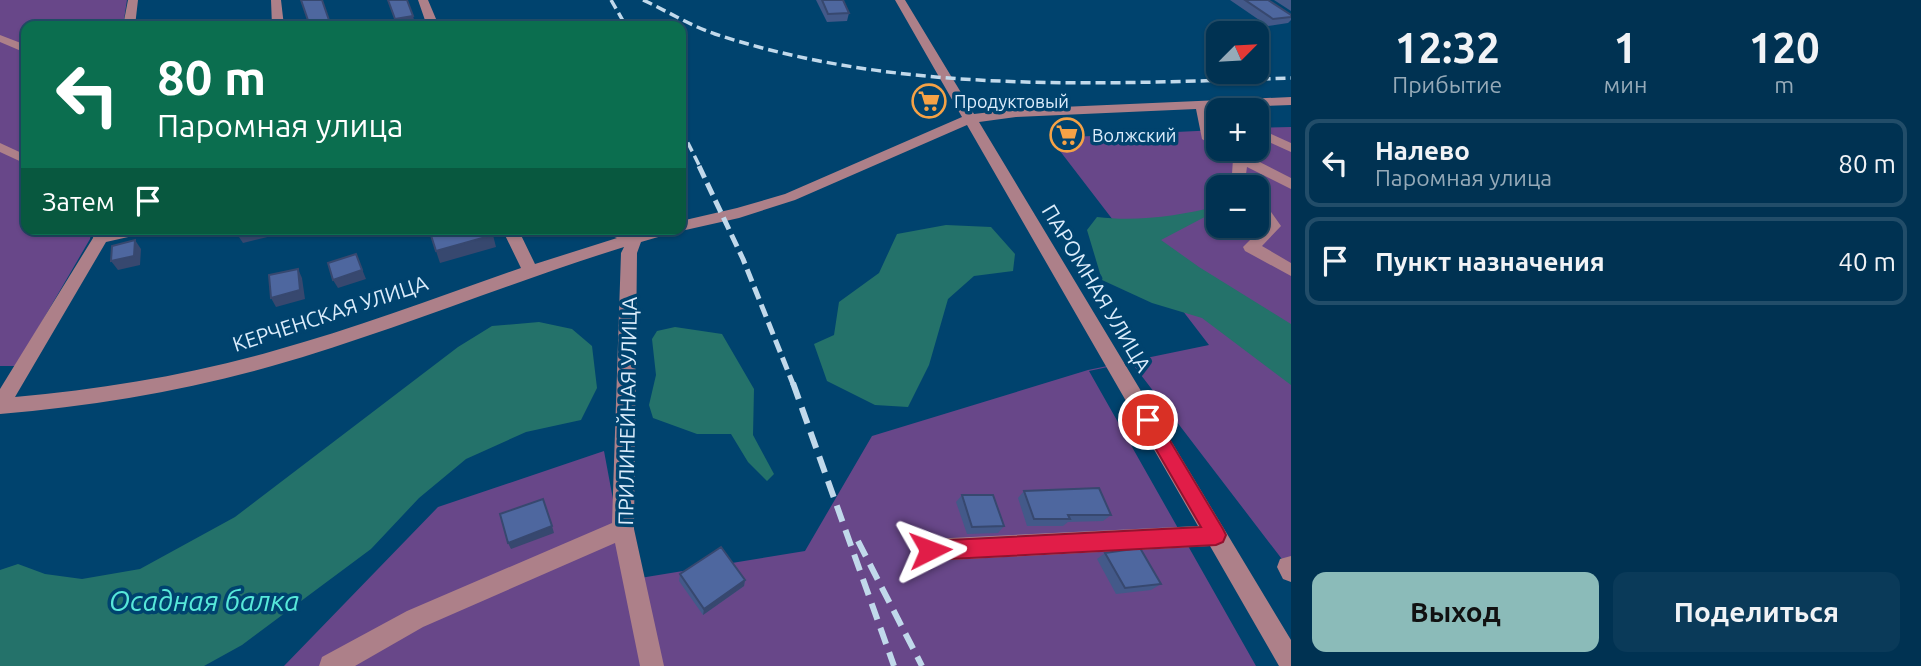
<!DOCTYPE html>
<html lang="ru">
<head>
<meta charset="utf-8">
<style>
	:root { --surface:#003252; --page:#0a3a59; --text:#f1f3f6; --muted:#95aab8; --line:#224d69; --accent:#8bbbb9 }
	body { margin:0; font-family:Ubuntu,sans-serif; background:var(--page); color:var(--text); height:100vh; display:flex; flex-direction:column; font-size:26px; white-space:nowrap }
	* { box-sizing:border-box; margin:0 }
	p { font-size:23px; color:var(--muted) }
	.icon { flex:none; width:38px; height:38px; fill:none; stroke:currentColor; stroke-width:2; stroke-linecap:round; stroke-linejoin:round }
	.map { position:relative; flex:1; overflow:hidden }
	.side { display:flex; flex-direction:column; background:var(--surface); width:630px }
	.side>* { flex:none }
	.guide { position:absolute; left:21px; top:21px; width:665px; height:214px; border-radius:14px; box-shadow:0 2px 5px #0004,0 0 0 2px var(--line); background:#0b6e4f; color:#fff; overflow:hidden }
	.needle { width:46px; rotate:66deg }
	.fabs { position:absolute; left:1206px; top:21px; display:grid; gap:14px }
	.fabs a { display:grid; place-items:center; width:63px; height:63px; border-radius:14px; background:var(--surface); box-shadow:0 2px 5px #0004,0 0 0 2px var(--line); font-size:35px }
	.pin { position:absolute; display:grid; place-items:center; width:60px; height:60px; color:#fff; margin:-30px; border:4px solid #fff; border-radius:50%; box-shadow:0 2px 7px #0007 }
	.me { position:absolute; width:77px; margin:-38px; rotate:87deg; stroke-linejoin:round; filter:drop-shadow(0 0 5px #0008) }
	.turn { display:flex; align-items:center; gap:24px; height:147px; padding:0 21px; font-size:32px }
	.turn .icon { width:91px; height:91px; stroke-width:2.5 }
	.turn b { display:block; font-size:49px; line-height:60px }
	.then { display:flex; align-items:center; height:66px; padding:0 21px; background:#0003; gap:14px; font-size:26px }
	.eta { display:flex; justify-content:space-evenly; align-items:center; height:119px; text-align:center }
	.eta b { font-size:42px; font-weight:700; line-height:49px }
	.primary-button { display:flex; gap:14px; margin-top:auto; padding:14px 21px }
	.primary-button a { flex:1; height:80px; border-radius:14px; background:var(--accent); color:#111; font-size:28px; font-weight:700; line-height:80px; text-align:center }
	.primary-button a+a { background:var(--page); color:var(--text) }
	ul { padding:0; list-style:none }
	li { display:flex; align-items:center; gap:21px; height:88px; margin:0 14px 10px; padding:0 7px; border:4px solid var(--line); border-radius:14px }
	li div { flex:1 }
	li b { display:block; font-size:26px }
	li em { font-style:normal }
	main { display:flex; flex:1; min-height:0 }
	.map>svg:first-child { display:block }
	.green { fill:#684789; fill-rule:evenodd }
	.water { fill:#24726a }
	.lines { fill:none; stroke-linecap:round; stroke-linejoin:round }
	.minor { fill:#ad8089; fill-rule:evenodd }
	.rail-far2 { stroke:#c1d9eb; stroke-width:3.5; stroke-dasharray:10 5; stroke-linecap:butt }
	.rail-far1 { stroke:#c1d9eb; stroke-width:5; stroke-dasharray:13 6; stroke-linecap:butt }
	.rail { stroke:#c1d9eb; stroke-width:6; stroke-dasharray:17 9; stroke-linecap:butt }
	.wall { fill:#435989 }
	.shaded-wall { fill:#37486f }
	.building { fill:#4e679f; stroke:#37486f; stroke-width:2 }
	.route { fill:#e11d48; stroke:#92132f; stroke-width:2 }
	.labels { text-anchor:middle; dominant-baseline:central; stroke-width:7; stroke-linejoin:round; paint-order:stroke }
	.far-poi-label { font-size:18px; fill:#dbedfc; stroke:#00436e; text-anchor:start }
	.street-label { font-size:21px; fill:#dbedfc; stroke:#00436e }
	.near-water-label { font-size:28px; font-style:italic; fill:#57e8d9; stroke:#00436e }
</style>
</head>
<body>
<main>
<div class="map">
<svg width="1291" height="666" viewBox="0 0 1291 666">
	<rect width="100%" height="100%" fill="#00436e"/>
	<path class="green" d="M 0,0 L 127,0 L 123,26 L 26,26 L 26,229 L 92,229 L 90,239 L 16,366 L 0,366 Z
		M 1291,127 L 1291,571 L 1131,362 L 1089,371 L 1256,666 L 284,666 L 438,507 L 604,451 L 628,580 L 805,551 L 872,436 L 1088,370 L 1209,345 L 1050,138 L 1218,130 L 1218,149 L 1256,149 L 1257,128 ZM 1218,187 L 1256,187 L 1256,226 L 1218,226 Z"/>
	<path class="water" d="M 1218,206 L 1218,210 L 1161,240 L 1199,267 L 1291,324 L 1291,385 L 1202,318 L 1152,303 L 1102,280 L 1087,230 L 1097,217 C 1137,222 1179,216 1218,206 Z
		M 946,225 L 991,227 L 1015,254 L 1013,271 L 974,276 L 948,299 L 929,365 L 908,407 L 875,405 L 827,381 L 814,344 L 834,335 L 839,302 L 879,273 L 897,234 Z
		M 539,322 L 572,329 L 592,346 L 597,388 L 581,420 L 526,432 L 466,459 L 419,498 L 371,549 L 242,645 L 204,666 L 0,666 L 0,570 L 18,564 L 45,574 L 82,579 L 140,569 L 235,517 L 458,347 L 492,326 Z
		M 675,327 L 722,334 L 754,389 L 753,435 L 774,474 L 767,481 L 748,462 L 731,434 L 697,434 L 653,418 L 649,405 L 656,375 L 652,339 L 657,331 Z"/>
	<g class="lines">
		<path class="minor" d="M 128,0 L 138,0 L 135,26 L 123,26 Z
			M 271,0 L 281,0 L 284,26 L 272,26 Z
			M 418,0 L 428,0 L 439,26 L 427,26 Z
			M 895,0 L 905,0 L 974,114 L 1016,109 L 1291,97 L 1291,105 L 1209,108 L 1218,139 L 1218,149 L 1234,149 L 1291,178 L 1291,189 L 1247,167 L 1246,174 L 1255,187 L 1241,187 L 1232,174 L 1233,159 L 1202,139 L 1196,109 L 1016,117 L 979,122 L 1291,640 L 1291,666 L 1279,666 L 1210,546 L 930,561 L 922,557 L 919,550 L 922,543 L 930,539 L 1198,526 L 967,125 L 795,200 L 739,218 L 681,231 L 675,229 L 681,229 L 681,221 L 737,208 L 785,194 L 962,117 Z
			M 0,35 L 26,45 L 26,53 L 0,42 Z
			M 1256,127 L 1291,143 L 1291,152 L 1256,136 Z
			M 0,143 L 26,155 L 26,164 L 0,152 Z
			M 1256,196 L 1261,198 L 1281,226 L 1262,246 L 1291,263 L 1291,276 L 1245,251 L 1243,247 L 1265,225 L 1256,213 Z
			M 94,229 L 149,229 L 146,233 L 106,242 L 15,397 C 102,389 189,375 273,351 C 357,328 438,297 521,268 L 502,229 L 518,229 L 535,264 L 617,238 L 604,233 L 601,229 L 626,229 L 635,232 L 647,229 L 675,229 L 672,233 L 641,242 L 637,253 L 634,529 L 664,666 L 640,666 L 615,543 L 423,627 L 355,666 L 319,666 L 322,657 L 407,611 L 612,523 L 621,253 L 624,247 C 505,284 391,332 272,366 C 183,391 92,406 0,414 L 0,389 L 93,238 Z
			M 1291,556 L 1291,582 L 1283,579 L 1277,567 L 1280,559 Z"/>
		<path class="rail-far2" d="M 611,0 L 626,26
			M 643,0 C 667,11 691,26 715,34 C 901,95 1099,84 1291,78
			M 681,129 L 700,167"/>
		<path class="rail-far1" d="M 699,166 L 743,259 L 793,384"/>
		<path class="rail" d="M 793,383 L 894,666
			M 858,541 L 922,666"/>
	</g>
	<path class="wall" d="M 816,0 L 843,0 L 849,13 L 847,21 L 827,22 Z
		M 1230,0 L 1268,0 L 1291,15 L 1291,20 L 1288,23 L 1268,26 Z
		M 1274,0 L 1291,0 L 1291,11 Z
		M 1024,491 L 1111,515 L 1103,521 L 1068,522 L 1063,526 L 1027,526 L 1018,498 Z
		M 962,495 L 1004,526 L 998,533 L 967,534 L 956,502 Z
		M 1105,553 L 1161,584 L 1151,590 L 1116,594 L 1097,559 Z
		M 680,574 L 745,580 L 744,586 L 703,615 L 679,581 Z"/>
	<path class="shaded-wall" d="M 413,16 L 415,23 L 397,26 L 395,19 Z
		M 258,229 L 280,229 L 280,234 L 243,243 L 237,234 Z
		M 493,235 L 496,247 L 440,263 L 436,251 Z
		M 135,240 L 141,249 L 140,265 L 118,270 L 111,261 Z
		M 356,254 L 366,279 L 338,288 L 333,280 Z
		M 298,269 L 302,278 L 305,299 L 276,307 L 271,298 Z
		M 552,526 L 554,533 L 511,549 L 508,543 Z
		M 745,580 L 744,586 L 703,615 L 704,609 Z"/>
	<path class="building" d="M 301,0 L 322,0 L 331,26 L 310,26 Z
		M 388,0 L 407,0 L 413,16 L 395,19 Z
		M 822,0 L 843,0 L 849,13 L 828,14 Z
		M 1245,0 L 1268,0 L 1291,15 L 1291,17 L 1273,19 Z
		M 237,229 L 258,229 L 237,234 Z
		M 429,229 L 491,229 L 493,235 L 436,251 Z
		M 135,240 L 134,256 L 111,261 L 112,246 Z
		M 356,254 L 362,270 L 333,280 L 328,263 Z
		M 298,269 L 300,290 L 271,298 L 269,275 Z
		M 1099,488 L 1111,515 L 1068,515 L 1070,519 L 1034,519 L 1024,491 Z
		M 962,495 L 993,495 L 1004,526 L 972,527 Z
		M 543,499 L 552,526 L 508,543 L 500,514 Z
		M 721,547 L 745,580 L 704,609 L 680,574 Z
		M 1140,548 L 1161,584 L 1125,588 L 1105,553 Z"/>
	<path class="route" d="M 1148,412 L 1154,414 L 1223,529 L 1226,535 L 1223,542 L 1216,545 L 930,560 L 923,557 L 920,550 L 923,543 L 930,541 L 1201,527 L 1139,420 L 1142,414 Z"/>
	<defs>
		<symbol id="supermarket-ring" viewBox="-11 -11 22 22"><circle r="9.5" fill="#00436e" stroke="#f5a246" stroke-width="1.5"/><path d="M-6-5.5h2.5l.6 2H6L4.5 2H-2.5L-4.4-4H-6ZM-1.5 3.2a1.3 1.3 0 1 0 .1 0ZM3 3.2a1.3 1.3 0 1 0 .1 0Z" fill="#f5a246"/></symbol>
	</defs>
	<g fill-rule="evenodd">
		<use href="#supermarket-ring" x="910" y="82" width="38" height="38"/>
		<use href="#supermarket-ring" x="1048" y="116" width="38" height="38"/>
	</g>
	<g class="labels">
		<g class="far-poi-label">
			<text x="954" y="101">Продуктовый</text>
			<text x="1092" y="135">Волжский</text>
		</g>
		<g class="street-label">
			<text transform="translate(1097 288) rotate(59)">ПАРОМНАЯ УЛИЦА</text>
			<text transform="translate(330 313) rotate(-18)">КЕРЧЕНСКАЯ УЛИЦА</text>
			<text transform="translate(627 411) rotate(-89)">ПРИЛИНЕЙНАЯ УЛИЦА</text>
		</g>
		<g class="near-water-label">
			<text x="204" y="600">Осадная балка</text>
		</g>
	</g>
</svg>
<div class="fabs">
<a><svg class="needle" viewBox="-14 -14 28 28"><path d="M0-13l5 13h-10z" fill="#e53935"/><path d="M0 13l5-13h-10z" fill="#95aab8"/></svg></a>
<a>+</a>
<a>−</a>
</div>
<div class="pin" style="left:1148px;top:420px;background:#d93025"><svg class="icon" aria-label="arrive" viewBox="0 0 24 24"><path d="M6 21V4h12l-3 4 3 4H6"/></svg></div>
<svg class="me" style="left:930px;top:550px" viewBox="-20 -20 40 40"><path d="M0-17L14 15 0 8-14 15z" fill="#e11d48" stroke="#fff" stroke-width="4"/></svg>
<div class="guide">
<div class="turn"><svg class="icon" aria-label="left" viewBox="0 0 24 24"><path d="M17 20v-9H6M10 6l-5 5 5 5"/></svg><div><b>80 m</b>Паромная улица</div></div>
<div class="then">Затем<svg class="icon" aria-label="arrive" viewBox="0 0 24 24"><path d="M6 21V4h12l-3 4 3 4H6"/></svg></div>
</div>
</div>
<section class="side">
<div class="eta">
<div><b>12:32</b><p>Прибытие</p></div>
<div><b>1</b><p>мин</p></div>
<div><b>120</b><p>m</p></div>
</div>
<ul>
<li><svg class="icon" aria-label="left" viewBox="0 0 24 24"><path d="M17 20v-9H6M10 6l-5 5 5 5"/></svg><div><b>Налево</b><p>Паромная улица</p></div><em>80 m</em></li>
<li><svg class="icon" aria-label="arrive" viewBox="0 0 24 24"><path d="M6 21V4h12l-3 4 3 4H6"/></svg><div><b>Пункт назначения</b></div><em>40 m</em></li>
</ul>
<div class="primary-button"><a>Выход</a><a>Поделиться</a></div>
</section>
</main>
</body>
</html>
